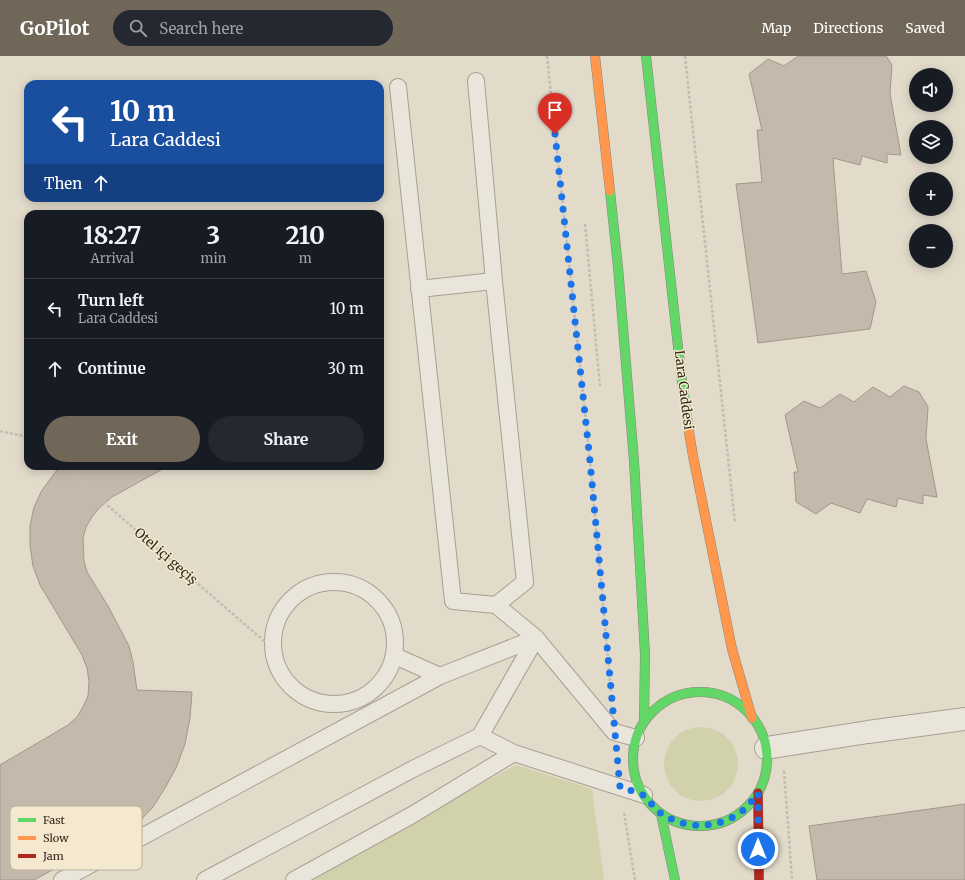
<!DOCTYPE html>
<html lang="en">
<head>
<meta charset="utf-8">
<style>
	:root { --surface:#171b24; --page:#242831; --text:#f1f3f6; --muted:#9ea1a6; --line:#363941; --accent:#716759 }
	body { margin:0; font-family:Merriweather,serif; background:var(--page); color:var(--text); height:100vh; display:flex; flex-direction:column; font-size:15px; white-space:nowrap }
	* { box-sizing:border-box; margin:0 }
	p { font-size:13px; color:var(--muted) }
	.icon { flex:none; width:22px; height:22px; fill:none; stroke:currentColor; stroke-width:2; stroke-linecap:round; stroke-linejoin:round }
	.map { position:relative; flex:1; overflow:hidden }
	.details { position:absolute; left:24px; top:154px; width:360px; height:260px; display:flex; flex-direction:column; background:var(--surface); border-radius:12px; box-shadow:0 2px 10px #0003 }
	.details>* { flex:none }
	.banner { position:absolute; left:24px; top:24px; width:360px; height:122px; border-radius:12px; box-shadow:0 2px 10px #0003; background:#1a4fa0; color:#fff; overflow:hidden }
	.controls { position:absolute; left:909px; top:12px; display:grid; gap:8px }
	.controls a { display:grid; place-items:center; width:44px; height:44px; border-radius:50%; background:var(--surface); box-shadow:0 2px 10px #0003; font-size:20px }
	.pin { position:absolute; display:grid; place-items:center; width:34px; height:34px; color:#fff; margin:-41px -17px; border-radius:50% 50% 50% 0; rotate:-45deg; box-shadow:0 0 4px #0007 }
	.pin .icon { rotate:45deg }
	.me { position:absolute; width:44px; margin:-22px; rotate:0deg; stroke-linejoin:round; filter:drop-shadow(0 0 3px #0008) }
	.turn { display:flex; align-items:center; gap:14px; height:84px; padding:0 20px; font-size:18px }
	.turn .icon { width:52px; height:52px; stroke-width:2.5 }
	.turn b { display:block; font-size:28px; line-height:34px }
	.then { display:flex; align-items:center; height:38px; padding:0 20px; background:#0003; gap:8px; font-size:15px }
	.eta { display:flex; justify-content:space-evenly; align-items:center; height:68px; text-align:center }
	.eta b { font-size:24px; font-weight:700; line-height:28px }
	.action { display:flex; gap:8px; margin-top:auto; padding:8px 20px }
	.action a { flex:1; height:46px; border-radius:24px; background:var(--accent); color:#fff; font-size:16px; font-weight:700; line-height:46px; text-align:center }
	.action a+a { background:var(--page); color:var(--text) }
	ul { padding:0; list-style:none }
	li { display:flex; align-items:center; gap:12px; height:60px; padding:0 20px; border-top:1px solid var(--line) }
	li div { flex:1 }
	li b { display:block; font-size:15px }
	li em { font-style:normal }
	header { display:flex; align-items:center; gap:24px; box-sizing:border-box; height:56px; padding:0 20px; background:var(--accent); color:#fff }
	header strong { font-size:19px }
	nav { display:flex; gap:22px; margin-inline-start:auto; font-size:14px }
	.search { width:280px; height:36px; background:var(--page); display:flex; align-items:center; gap:10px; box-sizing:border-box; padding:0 14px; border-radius:22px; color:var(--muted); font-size:15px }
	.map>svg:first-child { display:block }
	.green { fill:#d1d1ac }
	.building { fill:#c5b9ab; stroke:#a2978a }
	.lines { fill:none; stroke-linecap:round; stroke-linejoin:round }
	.lane-casing { stroke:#a7a093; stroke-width:18 }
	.street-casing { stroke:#a7a093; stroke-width:24 }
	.fast-casing { stroke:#8c857a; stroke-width:10 }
	.slow-casing { stroke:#8c857a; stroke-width:10 }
	.jam-casing { stroke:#8c857a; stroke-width:10 }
	.path { stroke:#c2bcb2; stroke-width:2.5; stroke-dasharray:3 2; stroke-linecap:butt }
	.lane { stroke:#eae5db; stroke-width:16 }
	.street { stroke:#eae5db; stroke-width:22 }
	.fast { stroke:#63d668; stroke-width:9 }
	.slow { stroke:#ff974d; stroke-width:9 }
	.jam { stroke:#b3261e; stroke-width:9 }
	.route { stroke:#1a73e8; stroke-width:7; stroke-dasharray:0 12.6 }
	.labels { text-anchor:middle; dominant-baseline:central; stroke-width:3; stroke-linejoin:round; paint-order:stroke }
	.street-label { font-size:13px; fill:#34281c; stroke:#f4e9cf }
	.key { fill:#f4e9cf; stroke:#baaf99; stroke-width:1 }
	.key-label { font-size:11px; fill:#34281c }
</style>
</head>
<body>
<header>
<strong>GoPilot</strong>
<div class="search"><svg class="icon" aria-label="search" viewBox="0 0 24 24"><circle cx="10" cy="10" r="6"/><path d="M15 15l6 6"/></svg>Search here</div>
<nav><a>Map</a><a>Directions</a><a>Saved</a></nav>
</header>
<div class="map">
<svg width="965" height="824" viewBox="0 0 965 824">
	<rect width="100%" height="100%" fill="#e2dbca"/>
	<path class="green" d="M664 708a37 37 0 1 1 74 0a37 37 0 1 1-74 0Z
		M 516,709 L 592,733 L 604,824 L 304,824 Z"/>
	<path class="building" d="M 798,0 L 886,0 L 892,9 L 890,38 L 901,99 L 887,98 L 887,107 L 862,100 L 860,109 L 833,102 L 842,218 L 866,215 L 876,246 L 870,273 L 758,287 L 736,128 L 762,126 L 757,74 L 762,74 L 749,18 L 768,3 L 784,10 Z
		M 904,330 L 919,336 L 928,351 L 926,383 L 937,441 L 923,439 L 923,448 L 898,442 L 896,451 L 867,443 L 860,457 L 831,447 L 816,458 L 796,446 L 794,416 L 798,416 L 785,359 L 804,345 L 820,352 L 840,338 L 854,346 L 873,331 L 890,341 Z
		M 60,410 L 168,410 L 112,441 L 99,452 L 92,461 L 86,471 L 83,482 L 84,505 L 87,516 L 108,550 L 129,590 L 133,606 L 137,634 L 192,636 L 190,662 L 185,688 L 176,712 L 165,732 L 153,751 L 137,768 L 34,824 L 0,824 L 0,709 L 68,669 L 77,661 L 83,651 L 88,640 L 89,625 L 87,612 L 82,599 L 40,529 L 33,510 L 30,490 L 30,470 L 34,451 L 42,434 Z
		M 965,748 L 965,824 L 817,824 L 809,770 Z"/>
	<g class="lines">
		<defs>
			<path id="lane" d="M 476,25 L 494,225 L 525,526 L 496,549
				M 419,233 L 494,225
				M273 587a61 61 0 1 1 122 0a61 61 0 1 1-122 0Z
				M 395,600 L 440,620
				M 480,680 L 514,697 L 644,739
				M 62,824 L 440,620 L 536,582 L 614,676 L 636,682
				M 205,824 L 413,713 L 480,680 L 536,582 L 496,549 L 453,545 L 398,31
				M 294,824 L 412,759 L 514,697"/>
			<path id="street" d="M 766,692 L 868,676 L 965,663"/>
			<path id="fast" d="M 646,0 L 681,318 L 689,376
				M 610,135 L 618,211 L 634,405 L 645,598 L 644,666
				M633 703a67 67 0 1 1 134 0a67 67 0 1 1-134 0Z
				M 661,758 L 675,824"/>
			<path id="slow" d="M 595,0 L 610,135
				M 689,376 L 693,400 L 732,593 L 752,662"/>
			<path id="jam" d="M 758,737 L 759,824"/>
		</defs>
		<use href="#lane" class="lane-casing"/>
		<use href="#street" class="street-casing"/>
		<use href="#fast" class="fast-casing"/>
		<use href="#slow" class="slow-casing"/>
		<use href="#jam" class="jam-casing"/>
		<path class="path" d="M 547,0 L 590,405 L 611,636
			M 685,0 L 735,467
			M 585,168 L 600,330
			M 0,375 L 28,381
			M 62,410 L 271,591
			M 784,715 L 792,824
			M 624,757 L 635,824"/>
		<use href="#lane" class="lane"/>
		<use href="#street" class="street"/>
		<use href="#fast" class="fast"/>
		<use href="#slow" class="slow"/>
		<use href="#jam" class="jam"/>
	</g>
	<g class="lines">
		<path class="route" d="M 555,78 L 590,405 L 620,731 C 627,734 636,735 643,739 C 649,743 654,753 662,758 C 688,775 723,773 747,751 C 751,747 754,741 758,737 L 758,793"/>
	</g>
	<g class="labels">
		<g class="street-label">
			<text transform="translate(684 334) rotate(83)">Lara Caddesi</text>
			<text transform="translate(166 500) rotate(41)">Otel içi geçiş</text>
		</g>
	</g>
	<rect x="10" y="750" width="132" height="64" rx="6" class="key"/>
	<rect x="18" y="762" width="18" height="4" fill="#63d668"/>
	<rect x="18" y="780" width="18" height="4" fill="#ff974d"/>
	<rect x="18" y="798" width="18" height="4" fill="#b3261e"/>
	<g class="key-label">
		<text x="43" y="768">Fast</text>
		<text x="43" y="786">Slow</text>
		<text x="43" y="804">Jam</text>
	</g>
</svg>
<div class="controls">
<a><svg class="icon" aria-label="sound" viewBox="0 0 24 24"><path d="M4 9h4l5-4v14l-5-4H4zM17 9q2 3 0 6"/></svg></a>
<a><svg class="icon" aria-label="layers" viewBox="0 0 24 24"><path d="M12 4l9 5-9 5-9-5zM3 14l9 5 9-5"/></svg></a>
<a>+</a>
<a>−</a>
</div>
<div class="pin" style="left:555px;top:78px;background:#d93025"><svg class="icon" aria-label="arrive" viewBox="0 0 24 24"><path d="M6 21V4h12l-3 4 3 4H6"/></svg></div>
<svg class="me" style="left:758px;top:793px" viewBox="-20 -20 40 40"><circle r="17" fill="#1a73e8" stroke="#fff" stroke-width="3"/><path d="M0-11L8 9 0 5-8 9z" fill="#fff"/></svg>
<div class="banner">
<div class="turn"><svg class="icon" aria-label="left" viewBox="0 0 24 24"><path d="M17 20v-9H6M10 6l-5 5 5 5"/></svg><div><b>10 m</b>Lara Caddesi</div></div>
<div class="then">Then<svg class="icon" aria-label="ahead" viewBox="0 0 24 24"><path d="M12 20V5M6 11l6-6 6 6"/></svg></div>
</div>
<section class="details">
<div class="eta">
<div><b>18:27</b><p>Arrival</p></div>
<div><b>3</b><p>min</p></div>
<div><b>210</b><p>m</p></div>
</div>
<ul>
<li><svg class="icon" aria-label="left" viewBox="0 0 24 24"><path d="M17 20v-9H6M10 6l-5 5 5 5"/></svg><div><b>Turn left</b><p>Lara Caddesi</p></div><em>10 m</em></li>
<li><svg class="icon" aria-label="ahead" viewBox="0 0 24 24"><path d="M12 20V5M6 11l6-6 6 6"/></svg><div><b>Continue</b></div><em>30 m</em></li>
</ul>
<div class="action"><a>Exit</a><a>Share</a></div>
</section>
</div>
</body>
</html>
